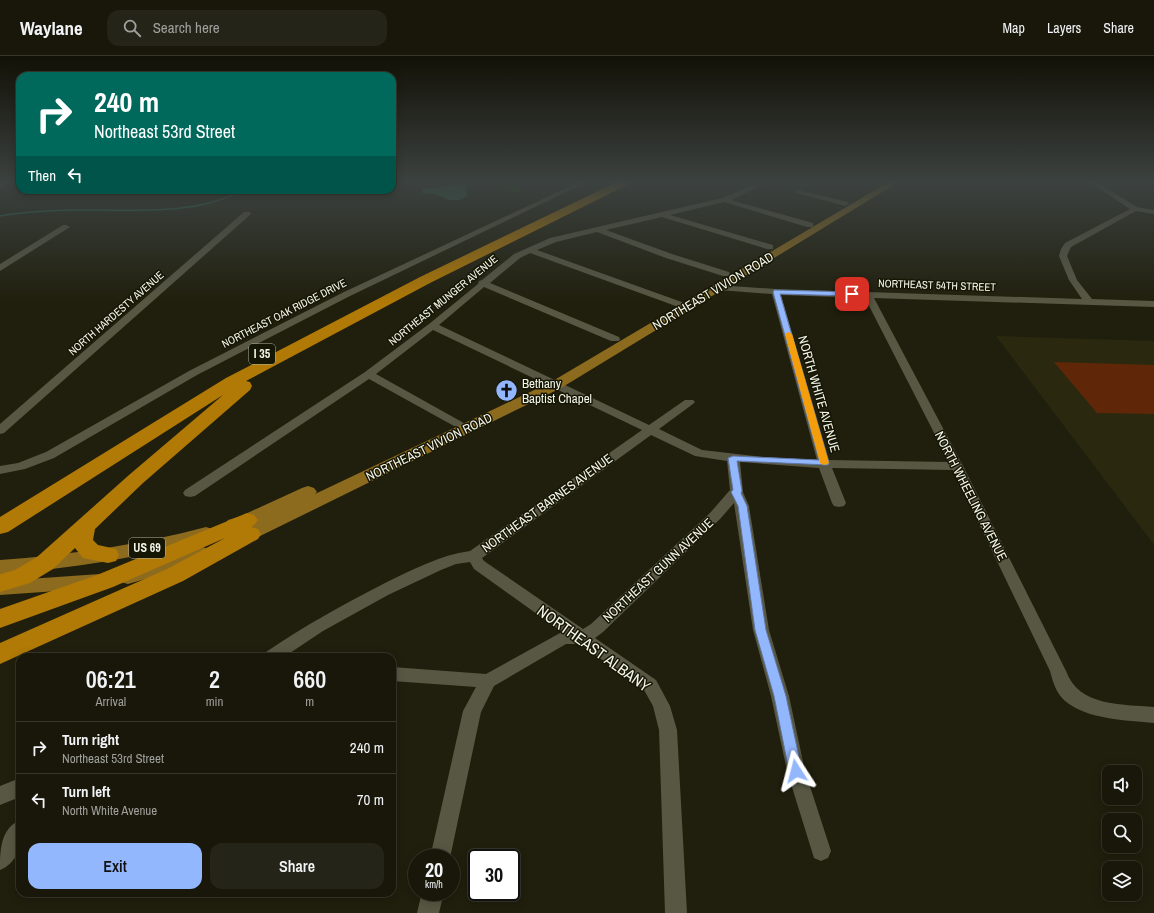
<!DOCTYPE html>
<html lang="en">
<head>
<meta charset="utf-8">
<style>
	:root { --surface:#18170a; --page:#252418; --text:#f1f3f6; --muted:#9f9f9c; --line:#36362b; --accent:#93b7fd }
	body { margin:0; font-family:"Archivo Narrow",sans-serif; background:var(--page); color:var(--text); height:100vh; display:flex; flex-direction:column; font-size:15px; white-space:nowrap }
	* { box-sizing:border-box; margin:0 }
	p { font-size:13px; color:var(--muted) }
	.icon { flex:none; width:22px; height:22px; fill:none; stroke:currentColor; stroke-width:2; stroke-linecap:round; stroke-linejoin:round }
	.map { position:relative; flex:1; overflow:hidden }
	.panel { position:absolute; left:16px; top:597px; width:380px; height:244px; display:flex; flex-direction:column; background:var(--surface); border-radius:12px; box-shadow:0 2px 10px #0003,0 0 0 1px var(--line) }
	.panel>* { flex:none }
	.top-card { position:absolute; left:16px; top:16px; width:380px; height:122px; border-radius:12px; box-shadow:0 2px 10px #0003,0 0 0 1px var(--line); background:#00695c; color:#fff; overflow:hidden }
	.buttons { position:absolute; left:1102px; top:709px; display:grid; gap:8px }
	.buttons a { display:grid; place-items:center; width:40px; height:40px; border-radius:8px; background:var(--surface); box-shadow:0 2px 10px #0003,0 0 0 1px var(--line); font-size:20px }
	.speed { position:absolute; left:408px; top:793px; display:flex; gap:8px; font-size:20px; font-weight:700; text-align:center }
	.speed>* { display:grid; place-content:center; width:52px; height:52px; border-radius:50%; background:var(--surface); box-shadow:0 2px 10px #0003,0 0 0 1px var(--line); line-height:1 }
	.speed small { font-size:10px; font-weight:400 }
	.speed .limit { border:2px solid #111; border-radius:6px; background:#fff; color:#111 }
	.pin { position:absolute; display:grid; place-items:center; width:34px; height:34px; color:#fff; margin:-17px; border-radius:8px; box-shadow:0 2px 6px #0006 }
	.me { position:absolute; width:44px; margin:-22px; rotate:351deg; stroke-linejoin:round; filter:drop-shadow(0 0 3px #0008) }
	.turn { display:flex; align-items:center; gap:14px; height:84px; padding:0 12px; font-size:18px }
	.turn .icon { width:52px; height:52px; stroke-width:2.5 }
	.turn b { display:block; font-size:28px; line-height:34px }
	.then { display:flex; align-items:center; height:38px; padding:0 12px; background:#0003; gap:8px; font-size:15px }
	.eta { display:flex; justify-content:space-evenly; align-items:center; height:68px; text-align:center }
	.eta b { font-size:24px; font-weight:600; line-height:28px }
	.cta { display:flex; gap:8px; margin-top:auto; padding:8px 12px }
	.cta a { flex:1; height:46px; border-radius:12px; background:var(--accent); color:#111; font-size:16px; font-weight:600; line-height:46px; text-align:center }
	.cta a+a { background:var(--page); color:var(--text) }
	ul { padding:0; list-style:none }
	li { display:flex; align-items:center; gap:12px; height:52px; padding:0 12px; border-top:1px solid var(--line) }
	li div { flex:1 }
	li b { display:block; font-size:15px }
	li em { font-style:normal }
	header { display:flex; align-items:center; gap:24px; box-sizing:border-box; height:56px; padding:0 20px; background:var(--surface); border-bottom:1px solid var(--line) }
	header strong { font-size:19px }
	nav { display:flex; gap:22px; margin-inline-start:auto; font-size:14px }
	.search { width:280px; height:36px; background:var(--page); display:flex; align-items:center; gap:10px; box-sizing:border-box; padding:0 14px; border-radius:12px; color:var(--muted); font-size:15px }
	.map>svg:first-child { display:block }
	.built { fill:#2a290f }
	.green { fill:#5f2707 }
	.water { fill:#246b56 }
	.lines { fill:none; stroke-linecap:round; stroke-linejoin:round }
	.stream { stroke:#246b56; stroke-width:1.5 }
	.building { fill:#164004 }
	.minor { fill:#575743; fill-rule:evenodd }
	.major { fill:#8d6b1e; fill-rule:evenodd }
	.highway { fill:#b17905; fill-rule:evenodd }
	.route { fill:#93b7fd; stroke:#6077a4 }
	.slow { fill:#f59e0b }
	.labels { text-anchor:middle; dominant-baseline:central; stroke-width:3; stroke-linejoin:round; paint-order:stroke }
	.far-street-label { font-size:11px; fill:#f5f6ea; stroke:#161605 }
	.shield { fill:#161605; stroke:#b2b3a5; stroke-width:1 }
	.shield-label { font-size:12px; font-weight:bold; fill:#f5f6ea }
	.street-label { font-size:13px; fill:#f5f6ea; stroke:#161605 }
	.poi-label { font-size:13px; fill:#f5f6ea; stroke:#161605; text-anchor:start }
	.near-street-label { font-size:16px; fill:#f5f6ea; stroke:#161605 }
</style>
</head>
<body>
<header>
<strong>Waylane</strong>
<div class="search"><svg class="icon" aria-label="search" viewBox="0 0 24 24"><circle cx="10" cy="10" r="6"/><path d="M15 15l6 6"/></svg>Search here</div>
<nav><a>Map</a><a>Layers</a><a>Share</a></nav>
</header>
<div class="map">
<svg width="1154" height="857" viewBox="0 0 1154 857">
	<rect width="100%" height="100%" fill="#201f0d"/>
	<path class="built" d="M 996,280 L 1154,285 L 1154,489 L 1152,486 Z"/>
	<path class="green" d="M 1054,306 L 1154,309 L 1154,358 L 1097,357 Z"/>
	<path class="water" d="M 463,128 L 470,130 L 464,131 L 467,133 L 467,140 L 459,144 L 449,144 L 434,138 L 423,138 L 422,133 Z"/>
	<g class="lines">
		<path class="stream" d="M 0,160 C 29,155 59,154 88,154 C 141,154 196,159 244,134"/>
	</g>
	<path class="building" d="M 516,127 L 524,135 L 514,137 L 504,129 Z"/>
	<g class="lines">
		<path class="minor" d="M 0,127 L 6,127 L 0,132 Z
			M 577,127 L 585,127 L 350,240 L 197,319 L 54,402 L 25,413 L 0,418 L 0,410 L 18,407 L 46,396 L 189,315 L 344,236 Z
			M 758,127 L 766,127 L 731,144 L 813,167 L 813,171 L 807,171 L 724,146 L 670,159 L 773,189 L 773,193 L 767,193 L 662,161 L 606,174 L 672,198 L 729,216 L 730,218 L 729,220 L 723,220 L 666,202 L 597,176 L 556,186 L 537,194 L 690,249 L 692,251 L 690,253 L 684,253 L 530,197 L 520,202 L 490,227 L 619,281 L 620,283 L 619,285 L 611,285 L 484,231 L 439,269 L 649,369 L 685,344 L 693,344 L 695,346 L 693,348 L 659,373 L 702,394 L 763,401 L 817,404 L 772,238 L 719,234 L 716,233 L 715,231 L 716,229 L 776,233 L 1082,243 L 1069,224 L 1059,200 L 1061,193 L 1065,187 L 1130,153 L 1091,127 L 1098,127 L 1137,151 L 1154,154 L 1154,158 L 1136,155 L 1071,191 L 1067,200 L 1077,224 L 1092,243 L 1154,245 L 1154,251 L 874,242 L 963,410 L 1066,615 C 1079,651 1122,648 1154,651 L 1154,667 C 1126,664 1088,664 1065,645 C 1056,637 1053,626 1050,615 L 953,414 L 832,412 L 846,447 L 844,450 L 839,451 L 834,450 L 832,447 L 819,412 L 740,406 L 743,436 L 749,450 L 769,574 L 789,640 L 805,715 L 831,795 L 828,802 L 821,805 L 814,802 L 787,715 L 771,640 L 753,574 L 734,447 L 720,463 L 603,576 L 595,582 L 656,624 L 670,650 L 677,674 L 687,857 L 665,857 L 659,674 L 653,650 L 644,634 L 580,588 L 566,588 L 494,630 L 481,656 L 450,802 L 430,802 L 463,655 L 476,631 L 392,625 L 392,611 L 486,618 L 562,576 L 474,513 L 470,506 L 456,508 L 441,514 L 388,539 L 323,575 L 284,601 L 264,601 L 266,596 C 304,570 344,548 385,527 C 412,514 440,499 470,495 L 642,374 L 433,274 L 376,318 L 462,366 L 464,368 L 462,370 L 454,370 L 369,323 L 195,440 L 190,441 L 185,440 L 183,437 L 185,434 L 365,316 L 429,268 L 478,228 L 479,225 L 482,224 L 514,198 L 550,182 L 722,142 ZM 781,239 L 865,242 L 949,406 L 829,404 ZM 651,379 L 695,400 L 727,405 L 730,434 L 710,457 L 591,568 L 583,573 L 484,505 L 482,502 Z
			M 798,134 L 848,146 L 849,148 L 845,150 L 796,137 L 796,135 Z
			M 244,156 L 250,156 L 251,158 L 4,377 L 0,378 L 0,368 Z
			M 63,169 L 66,169 L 70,171 L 0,215 L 0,208 Z
			M 20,722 L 20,741 L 0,749 L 0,730 Z
			M 20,764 C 20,784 22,805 0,814 C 0,795 0,773 20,764 Z
			M 422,836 L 444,836 L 439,857 L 417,857 Z"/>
		<path class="major" d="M 887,127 L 897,127 L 561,332 L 244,488 L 237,489 L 230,488 L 228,483 L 230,478 L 249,470 L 234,474 L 228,472 L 225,468 L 228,464 L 241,460 L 302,432 L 308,430 L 314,432 L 317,436 L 315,438 L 551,326 Z
			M 206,471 L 212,473 L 215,477 L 212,481 C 143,502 72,512 0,518 L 0,504 C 70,499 138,489 206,471 Z
			M 202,491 L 209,493 L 211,498 L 209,503 L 193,509 L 128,528 L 121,526 L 118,521 L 121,516 Z
			M 100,518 L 107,520 L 110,525 L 107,530 L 100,532 L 0,539 L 0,525 Z"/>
		<path class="highway" d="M 615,127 L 628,127 L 627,129 L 430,227 L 246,325 L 250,326 L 252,330 L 250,334 L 143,427 L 95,473 L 93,484 L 98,489 L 116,493 L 119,499 L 116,505 L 108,507 L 83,502 L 75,492 L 53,513 L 30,527 L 0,536 L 0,518 L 15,514 L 37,501 L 129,419 L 223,339 L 8,476 L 0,478 L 0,461 L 226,322 L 420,221 Z
			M 247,457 L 254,459 L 258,464 L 254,469 L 251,471 L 258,473 L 261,478 L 258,483 L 183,525 L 0,608 L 0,587 L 167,513 L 225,482 L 113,531 L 0,572 L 0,553 L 97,519 Z"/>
	</g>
	<linearGradient id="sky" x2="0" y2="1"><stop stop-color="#121107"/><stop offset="0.51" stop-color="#3c4240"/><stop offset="1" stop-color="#3c4240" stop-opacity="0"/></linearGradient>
	<rect width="1154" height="247" fill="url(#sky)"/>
	<path class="route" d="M 774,234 L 852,236 L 856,238 L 852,240 L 780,238 L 829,407 L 828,409 L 737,405 L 742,435 L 741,437 L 747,450 L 766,574 L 786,640 L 802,715 L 800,719 L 796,721 L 791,719 L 789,715 L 774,640 L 755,574 L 738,450 L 731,436 L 733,434 L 728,402 L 733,400 L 819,404 L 773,236 Z"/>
	<path class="slow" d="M 788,276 L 792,278 L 829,407 L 827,408 L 824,409 L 820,407 L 785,278 Z"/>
	<defs>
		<symbol id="church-disc" viewBox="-11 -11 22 22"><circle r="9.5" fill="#93b7fd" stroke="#161605"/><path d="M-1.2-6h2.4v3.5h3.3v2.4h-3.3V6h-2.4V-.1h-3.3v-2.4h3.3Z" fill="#111"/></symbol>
	</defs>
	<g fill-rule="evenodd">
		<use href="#church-disc" x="494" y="322" width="25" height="25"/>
	</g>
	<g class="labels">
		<g class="far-street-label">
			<text transform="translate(937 229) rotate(2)">NORTHEAST 54TH STREET</text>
			<text transform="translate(443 244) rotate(-39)">NORTHEAST MUNGER AVENUE</text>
			<text transform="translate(116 257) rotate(-41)">NORTH HARDESTY AVENUE</text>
			<text transform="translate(284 257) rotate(-27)">NORTHEAST OAK RIDGE DRIVE</text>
		</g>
		<g class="shield">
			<rect x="249" y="288" width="26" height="20" rx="3"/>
			<rect x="129" y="482" width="36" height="20" rx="3"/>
		</g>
		<g class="shield-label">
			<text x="262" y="298">I 35</text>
			<text x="147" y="492">US 69</text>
		</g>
		<g class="street-label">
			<text transform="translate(713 235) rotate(-31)">NORTHEAST VIVION ROAD</text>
			<text transform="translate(819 338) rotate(74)">NORTH WHITE AVENUE</text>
			<text transform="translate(429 391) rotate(-26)">NORTHEAST VIVION ROAD</text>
			<text transform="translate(971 440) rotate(63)">NORTH WHEELING AVENUE</text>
			<text transform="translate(547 447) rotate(-36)">NORTHEAST BARNES AVENUE</text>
			<text transform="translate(658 514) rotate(-43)">NORTHEAST GUNN AVENUE</text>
		</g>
		<g class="poi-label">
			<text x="522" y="327">Bethany<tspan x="522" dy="15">Baptist Chapel</tspan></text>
		</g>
		<g class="near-street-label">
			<text transform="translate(594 592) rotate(36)">NORTHEAST ALBANY</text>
		</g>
	</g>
</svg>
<div class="buttons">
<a><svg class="icon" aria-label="sound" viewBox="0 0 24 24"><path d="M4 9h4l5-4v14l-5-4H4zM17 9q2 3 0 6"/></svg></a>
<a><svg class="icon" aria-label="search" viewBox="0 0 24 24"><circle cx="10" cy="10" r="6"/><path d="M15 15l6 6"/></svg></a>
<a><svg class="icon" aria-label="layers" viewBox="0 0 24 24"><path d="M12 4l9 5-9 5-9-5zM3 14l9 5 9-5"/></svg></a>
</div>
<div class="speed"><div>20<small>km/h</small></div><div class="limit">30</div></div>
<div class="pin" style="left:852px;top:238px;background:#d93025"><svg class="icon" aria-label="arrive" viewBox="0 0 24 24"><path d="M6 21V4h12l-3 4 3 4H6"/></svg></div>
<svg class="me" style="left:796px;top:715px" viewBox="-20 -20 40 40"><path d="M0-17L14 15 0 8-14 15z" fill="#93b7fd" stroke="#fff" stroke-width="4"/></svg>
<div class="top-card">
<div class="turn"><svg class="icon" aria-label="right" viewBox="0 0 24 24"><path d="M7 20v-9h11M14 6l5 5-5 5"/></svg><div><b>240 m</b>Northeast 53rd Street</div></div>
<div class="then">Then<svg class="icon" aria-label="left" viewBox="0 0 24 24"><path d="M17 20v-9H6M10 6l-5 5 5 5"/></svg></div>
</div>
<section class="panel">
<div class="eta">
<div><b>06:21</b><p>Arrival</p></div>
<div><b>2</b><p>min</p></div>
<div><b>660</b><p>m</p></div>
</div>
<ul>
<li><svg class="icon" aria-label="right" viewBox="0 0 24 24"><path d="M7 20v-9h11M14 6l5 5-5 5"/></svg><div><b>Turn right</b><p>Northeast 53rd Street</p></div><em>240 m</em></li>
<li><svg class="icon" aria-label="left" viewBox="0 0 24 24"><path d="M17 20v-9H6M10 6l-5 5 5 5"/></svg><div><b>Turn left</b><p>North White Avenue</p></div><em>70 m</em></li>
</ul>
<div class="cta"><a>Exit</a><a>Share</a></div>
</section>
</div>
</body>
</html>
